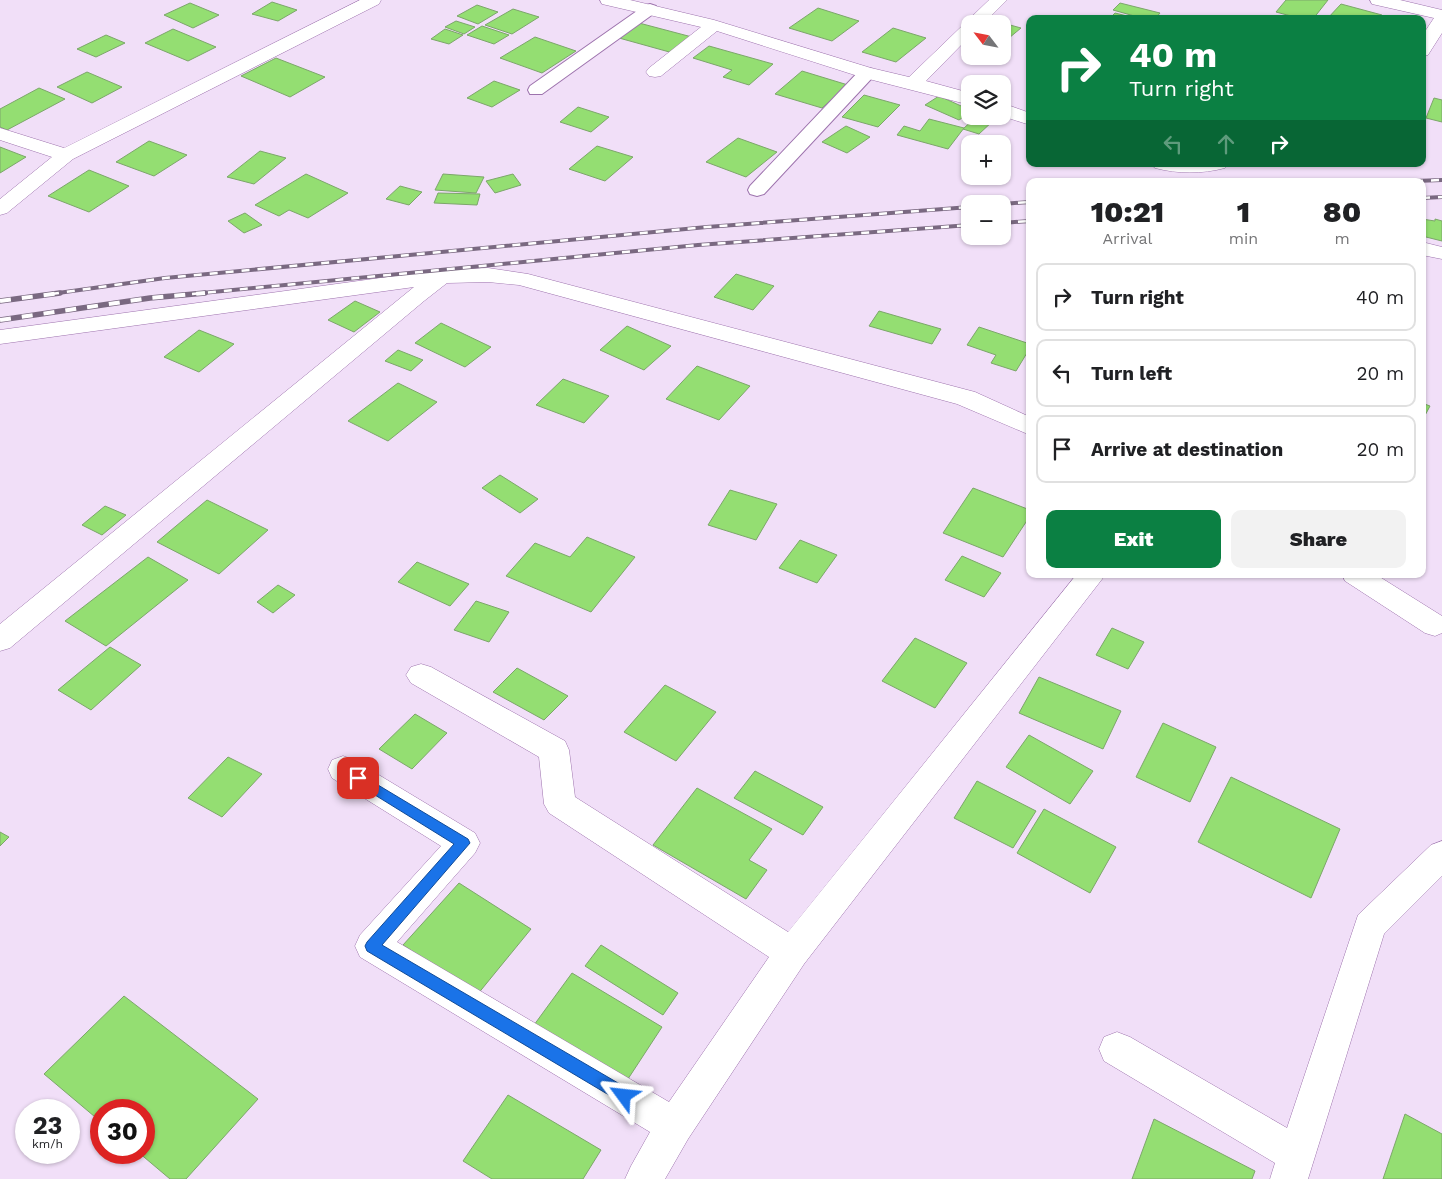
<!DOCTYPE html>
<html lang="en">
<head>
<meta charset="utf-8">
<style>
	:root { --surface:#fff; --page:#f2f2f2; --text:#202124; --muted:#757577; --line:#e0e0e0; --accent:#0b8043 }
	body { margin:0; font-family:"Work Sans",sans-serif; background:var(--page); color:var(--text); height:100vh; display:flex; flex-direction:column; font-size:19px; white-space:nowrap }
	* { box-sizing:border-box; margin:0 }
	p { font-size:16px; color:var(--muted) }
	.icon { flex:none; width:28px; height:28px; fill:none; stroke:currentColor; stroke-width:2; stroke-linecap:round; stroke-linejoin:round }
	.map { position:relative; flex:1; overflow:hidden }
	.side { position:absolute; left:1026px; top:178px; width:400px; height:400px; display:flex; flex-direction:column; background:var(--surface); border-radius:10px; box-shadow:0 1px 4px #0004 }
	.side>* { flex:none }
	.hud { position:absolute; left:1026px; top:15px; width:400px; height:152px; border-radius:10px; box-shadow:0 1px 4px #0004; background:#0b8043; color:#fff; overflow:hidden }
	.needle { width:32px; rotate:302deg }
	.fabs { position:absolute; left:961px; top:15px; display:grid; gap:10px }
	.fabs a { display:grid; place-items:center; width:50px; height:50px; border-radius:10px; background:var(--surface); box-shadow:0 1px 4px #0004; font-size:25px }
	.speed { position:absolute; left:15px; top:1099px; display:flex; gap:10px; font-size:25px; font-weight:700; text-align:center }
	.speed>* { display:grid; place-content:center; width:65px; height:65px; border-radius:50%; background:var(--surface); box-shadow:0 1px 4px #0004; line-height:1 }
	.speed small { font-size:12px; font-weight:400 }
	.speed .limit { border:8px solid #d22; background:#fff; color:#111 }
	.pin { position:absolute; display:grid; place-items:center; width:42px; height:42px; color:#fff; margin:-21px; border-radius:10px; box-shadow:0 2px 8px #0006 }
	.me { position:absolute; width:55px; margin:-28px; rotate:300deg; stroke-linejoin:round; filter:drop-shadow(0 0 4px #0008) }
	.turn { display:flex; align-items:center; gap:18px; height:105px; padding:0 20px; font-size:22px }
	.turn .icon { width:65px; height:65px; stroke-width:2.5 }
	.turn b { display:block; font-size:35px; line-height:42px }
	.lanes { display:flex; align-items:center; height:48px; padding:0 20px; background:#0003; justify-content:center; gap:25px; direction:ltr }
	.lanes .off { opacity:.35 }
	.eta { display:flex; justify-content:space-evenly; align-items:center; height:85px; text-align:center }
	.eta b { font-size:30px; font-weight:800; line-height:35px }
	.action { display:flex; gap:10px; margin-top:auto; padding:10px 20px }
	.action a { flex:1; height:58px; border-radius:10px; background:var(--accent); color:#fff; font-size:20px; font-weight:800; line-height:58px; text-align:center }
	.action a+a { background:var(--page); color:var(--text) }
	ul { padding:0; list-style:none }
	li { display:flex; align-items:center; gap:15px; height:68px; margin:0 10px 8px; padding:0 10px; border:2px solid var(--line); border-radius:10px }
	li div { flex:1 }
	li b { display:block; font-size:19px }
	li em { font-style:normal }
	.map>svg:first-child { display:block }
	.building { fill:#94de72; stroke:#7ca66a }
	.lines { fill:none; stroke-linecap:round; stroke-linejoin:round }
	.service-casing { stroke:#9d73ad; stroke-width:2 }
	.minor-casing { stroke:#9d73ad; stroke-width:1 }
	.service { fill:#fff; fill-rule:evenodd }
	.minor { fill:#fff; fill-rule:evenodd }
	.rail-far1-casing { stroke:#7a6981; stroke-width:4 }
	.rail-casing { stroke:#7a6981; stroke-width:5.5 }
	.rail-far1 { stroke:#fff; stroke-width:2.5; stroke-dasharray:8; stroke-linecap:butt }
	.rail { stroke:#fff; stroke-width:4; stroke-dasharray:11; stroke-linecap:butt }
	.route { fill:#1a73e8; stroke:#114b97 }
</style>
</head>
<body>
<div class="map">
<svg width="1442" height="1179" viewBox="0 0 1442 1179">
	<rect width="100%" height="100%" fill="#f1dff8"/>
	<path class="building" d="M 1286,0 L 1328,0 L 1313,19 L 1302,19 L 1276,12 Z
		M 272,2 L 297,10 L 278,21 L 252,14 Z
		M 190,3 L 219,15 L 193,28 L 164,15 Z
		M 1120,3 L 1160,13 L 1155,19 L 1145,19 L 1113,10 Z
		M 1341,4 L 1382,15 L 1379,19 L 1327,19 Z
		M 477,5 L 498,12 L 478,24 L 457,16 Z
		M 818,8 L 859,21 L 832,41 L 789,28 Z
		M 513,9 L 539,17 L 512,34 L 485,25 Z
		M 1115,13 L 1139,19 L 1109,19 Z
		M 992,20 L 1021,28 L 1009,38 L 1002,36 L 1002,24 L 987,24 Z
		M 456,21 L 475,27 L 464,34 L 445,27 Z
		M 639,23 L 692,37 L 673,53 L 619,38 Z
		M 482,26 L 509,35 L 494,44 L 467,35 Z
		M 893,28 L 926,38 L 896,62 L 862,52 Z
		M 173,29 L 216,47 L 188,61 L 145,43 Z
		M 445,29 L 463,35 L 449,44 L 431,39 Z
		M 106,35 L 125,43 L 96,57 L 77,49 Z
		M 535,37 L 576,51 L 542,73 L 500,58 Z
		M 709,46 L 773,64 L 749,85 L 723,77 L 732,70 L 693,58 Z
		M 276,58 L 325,77 L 290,97 L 241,76 Z
		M 802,71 L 848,85 L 822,108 L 775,94 Z
		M 87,72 L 122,87 L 92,103 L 57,87 Z
		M 494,81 L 520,90 L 492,107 L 467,98 Z
		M 39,88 L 65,99 L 7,130 L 0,127 L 0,109 Z
		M 864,95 L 900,105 L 878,127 L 842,117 Z
		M 939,96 L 970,110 L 970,113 L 959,120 L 925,105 Z
		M 1434,98 L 1442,100 L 1442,122 L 1426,118 Z
		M 578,107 L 609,117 L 591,132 L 560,122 Z
		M 977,116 L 994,120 L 979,134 L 963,129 Z
		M 929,119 L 964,128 L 948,149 L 897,135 L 904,126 L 920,131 Z
		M 846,126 L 870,137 L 847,153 L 822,142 Z
		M 738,138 L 777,152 L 746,177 L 706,162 Z
		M 149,141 L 187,155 L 154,176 L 116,162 Z
		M 597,146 L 633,157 L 605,181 L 569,169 Z
		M 0,147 L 26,157 L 0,173 Z
		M 260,151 L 286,158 L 254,184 L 227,177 Z
		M 89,170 L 129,186 L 89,212 L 48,196 Z
		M 306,174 L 348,193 L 308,218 L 289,210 L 279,216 L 255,205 Z
		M 443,174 L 484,177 L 476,193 L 435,190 Z
		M 513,174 L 521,185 L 495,193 L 486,181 Z
		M 400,186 L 422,192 L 409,205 L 386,199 Z
		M 438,193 L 480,194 L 477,205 L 434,203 Z
		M 245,213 L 262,225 L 244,233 L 228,221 Z
		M 1422,219 L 1435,221 L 1435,219 L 1442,221 L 1442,241 L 1422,236 Z
		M 736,274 L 774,286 L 753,310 L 714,297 Z
		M 355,301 L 380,312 L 354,332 L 328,320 Z
		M 879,311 L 941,329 L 932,344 L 869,326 Z
		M 441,323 L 491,347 L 465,367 L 415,343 Z
		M 627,326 L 671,346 L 644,370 L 600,350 Z
		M 979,327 L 1030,344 L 1030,348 L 1016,371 L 991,363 L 996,355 L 967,345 Z
		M 199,330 L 234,344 L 199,372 L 164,357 Z
		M 398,350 L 423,360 L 411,371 L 385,361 Z
		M 697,366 L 750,386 L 719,420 L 666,399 Z
		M 563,379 L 609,396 L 584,423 L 536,405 Z
		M 398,383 L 437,402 L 388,441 L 348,421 Z
		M 1422,403 L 1430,406 L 1422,421 Z
		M 500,475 L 538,499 L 520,513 L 482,488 Z
		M 973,488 L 1030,510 L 1030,516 L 1003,557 L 943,533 Z
		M 730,490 L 777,504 L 756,540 L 708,525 Z
		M 207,500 L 268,530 L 219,574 L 157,542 Z
		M 105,506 L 126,515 L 102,535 L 82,525 Z
		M 587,537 L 635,557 L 591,612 L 506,576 L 535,543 L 570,557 Z
		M 800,540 L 837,555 L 817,583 L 779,568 Z
		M 962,556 L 1001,573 L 984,597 L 945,580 Z
		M 148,557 L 188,580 L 106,646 L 65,621 Z
		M 417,562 L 469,584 L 450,606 L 398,582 Z
		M 278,585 L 295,595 L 273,613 L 257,602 Z
		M 476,601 L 509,612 L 489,642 L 454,630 Z
		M 1112,628 L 1144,642 L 1128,669 L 1096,655 Z
		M 915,638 L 967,663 L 935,708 L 882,681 Z
		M 110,647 L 141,665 L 91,710 L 58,690 Z
		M 517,668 L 568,696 L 544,720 L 493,692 Z
		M 1039,677 L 1121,711 L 1103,749 L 1019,713 Z
		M 665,685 L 716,712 L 676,761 L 624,732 Z
		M 415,714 L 447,733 L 412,769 L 379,749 Z
		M 1163,723 L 1216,747 L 1190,802 L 1136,777 Z
		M 1029,735 L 1093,771 L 1070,804 L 1006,767 Z
		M 228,757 L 262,774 L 222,817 L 188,798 Z
		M 755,771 L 823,807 L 803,835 L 734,798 Z
		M 1231,777 L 1340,829 L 1311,898 L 1198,842 Z
		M 977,781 L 1036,811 L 1013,848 L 954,818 Z
		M 697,788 L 772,829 L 749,860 L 767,870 L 746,899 L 653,845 Z
		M 1044,809 L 1116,847 L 1090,893 L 1017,853 Z
		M 0,832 L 9,837 L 0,846 Z
		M 459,883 L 531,929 L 477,995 L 403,945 Z
		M 601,945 L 678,993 L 663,1015 L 585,966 Z
		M 572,973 L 662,1027 L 626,1082 L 534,1025 Z
		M 124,996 L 258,1099 L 186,1179 L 170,1179 L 138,1152 L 144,1152 L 144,1110 L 101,1110 L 101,1122 L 44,1074 Z
		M 508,1095 L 601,1150 L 583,1179 L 492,1179 L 463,1161 Z
		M 1405,1114 L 1442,1134 L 1442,1179 L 1383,1179 Z
		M 1154,1119 L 1255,1171 L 1252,1179 L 1132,1179 Z"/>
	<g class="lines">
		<defs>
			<path id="service" d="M 650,4 L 656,6 L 658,9 L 656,12 L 542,94 L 530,94 L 528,90 L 530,86 L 644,6 Z
				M 867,68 L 873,69 L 875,73 L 873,77 L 764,194 L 757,196 L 750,194 L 748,190 L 750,186 L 861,69 Z"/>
			<path id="minor" d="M 360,0 L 381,0 L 379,4 L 73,159 L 7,213 L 0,215 L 0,199 L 52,157 L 0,140 L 0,128 L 64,148 Z
				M 600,0 L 630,0 L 714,20 L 871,68 L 909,77 L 989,0 L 1007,0 L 983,24 L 970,24 L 970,36 L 926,81 L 970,93 L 970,105 L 861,77 L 717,31 L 661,76 L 655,77 L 649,76 L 646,72 L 649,68 L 701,27 L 602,4 Z
				M 1370,0 L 1400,0 L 1442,10 L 1442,33 L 1428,55 L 1422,56 L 1422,36 L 1434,18 L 1372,4 Z
				M 1002,103 L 1030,113 L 1030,125 L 1002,116 Z
				M 1152,164 L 1228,164 L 1225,168 C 1202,174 1178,174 1155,168 Z
				M 1422,242 L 1442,247 L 1442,259 L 1422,255 Z
				M 488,268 L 528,274 L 975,392 L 1030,417 L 1030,435 L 957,404 L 519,285 L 488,282 L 447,283 L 424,301 L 10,648 L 0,651 L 0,624 L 414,287 L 0,344 L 0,330 L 439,270 Z
				M 1077,574 L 1106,574 L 804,964 L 688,1139 L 665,1179 L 625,1179 L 631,1166 L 650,1132 L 360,957 L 355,946 L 360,935 L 441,846 L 332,778 L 328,769 L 332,760 L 343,756 L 354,760 L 475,833 L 480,843 L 475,853 L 397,942 L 669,1102 L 769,957 L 549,813 L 544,804 L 539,757 L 411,683 L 406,675 L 411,667 L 421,664 L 431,667 L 565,741 L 569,750 L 575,797 L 788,932 Z
				M 1342,574 L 1375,574 L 1442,616 L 1442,633 L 1435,636 L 1425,633 L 1345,581 Z
				M 1442,841 L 1442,876 L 1384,934 L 1308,1179 L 1270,1179 L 1275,1163 L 1104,1061 L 1099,1049 L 1104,1037 L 1117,1032 L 1130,1037 L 1287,1128 L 1358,915 L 1431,845 Z"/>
		</defs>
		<use href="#service" class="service-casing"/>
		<use href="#minor" class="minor-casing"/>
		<use href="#service" class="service"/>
		<use href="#minor" class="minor"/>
		<defs>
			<path id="rail-far1" d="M 1415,181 L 1442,180
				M 1422,198 L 1442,197
				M 1002,204 L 1030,202
				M 1002,223 L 1030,221
				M 51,294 L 165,278 L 707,227 L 970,207
				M 192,294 L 698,245 L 970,225"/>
			<path id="rail" d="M 0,301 L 60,293
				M 0,320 L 150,298 L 205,293"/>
		</defs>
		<use href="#rail-far1" class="rail-far1-casing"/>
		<use href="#rail" class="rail-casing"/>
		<use href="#rail-far1" class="rail-far1"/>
		<use href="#rail" class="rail"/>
	</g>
	<path class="route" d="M 358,773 L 468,839 L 470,843 L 382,945 L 630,1090 L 632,1096 L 630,1101 L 624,1103 L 619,1101 L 367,951 L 365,946 L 367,942 L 454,844 L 354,782 L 352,778 L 354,774 Z"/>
</svg>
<div class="fabs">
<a><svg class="needle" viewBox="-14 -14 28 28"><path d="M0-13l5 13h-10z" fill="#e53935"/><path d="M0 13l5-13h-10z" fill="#757577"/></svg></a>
<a><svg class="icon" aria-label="layers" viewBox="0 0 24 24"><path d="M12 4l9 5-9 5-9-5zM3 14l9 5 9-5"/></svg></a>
<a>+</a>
<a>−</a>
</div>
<div class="speed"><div>23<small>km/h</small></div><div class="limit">30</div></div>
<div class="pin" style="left:358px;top:778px;background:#d93025"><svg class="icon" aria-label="arrive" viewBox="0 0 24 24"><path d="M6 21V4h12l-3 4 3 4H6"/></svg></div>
<svg class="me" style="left:624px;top:1096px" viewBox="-20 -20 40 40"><path d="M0-17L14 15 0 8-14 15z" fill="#1a73e8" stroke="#fff" stroke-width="4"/></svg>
<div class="hud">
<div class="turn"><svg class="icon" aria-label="right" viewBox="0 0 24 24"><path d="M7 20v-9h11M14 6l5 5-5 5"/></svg><div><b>40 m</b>Turn right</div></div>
<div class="lanes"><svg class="icon off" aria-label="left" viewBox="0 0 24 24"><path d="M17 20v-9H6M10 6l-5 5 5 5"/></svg><svg class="icon off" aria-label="ahead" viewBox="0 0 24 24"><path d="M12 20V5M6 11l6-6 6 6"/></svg><svg class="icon" aria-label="right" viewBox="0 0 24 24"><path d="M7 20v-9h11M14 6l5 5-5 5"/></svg></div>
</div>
<section class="side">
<div class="eta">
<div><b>10:21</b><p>Arrival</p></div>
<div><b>1</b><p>min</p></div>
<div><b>80</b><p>m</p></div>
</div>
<ul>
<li><svg class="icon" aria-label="right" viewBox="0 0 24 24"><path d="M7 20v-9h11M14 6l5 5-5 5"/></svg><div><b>Turn right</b></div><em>40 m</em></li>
<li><svg class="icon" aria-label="left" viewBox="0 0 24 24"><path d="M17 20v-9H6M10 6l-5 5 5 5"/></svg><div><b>Turn left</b></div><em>20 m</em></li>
<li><svg class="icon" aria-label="arrive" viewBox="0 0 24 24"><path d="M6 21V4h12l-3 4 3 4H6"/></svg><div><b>Arrive at destination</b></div><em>20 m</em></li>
</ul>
<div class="action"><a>Exit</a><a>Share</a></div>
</section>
</div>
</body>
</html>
